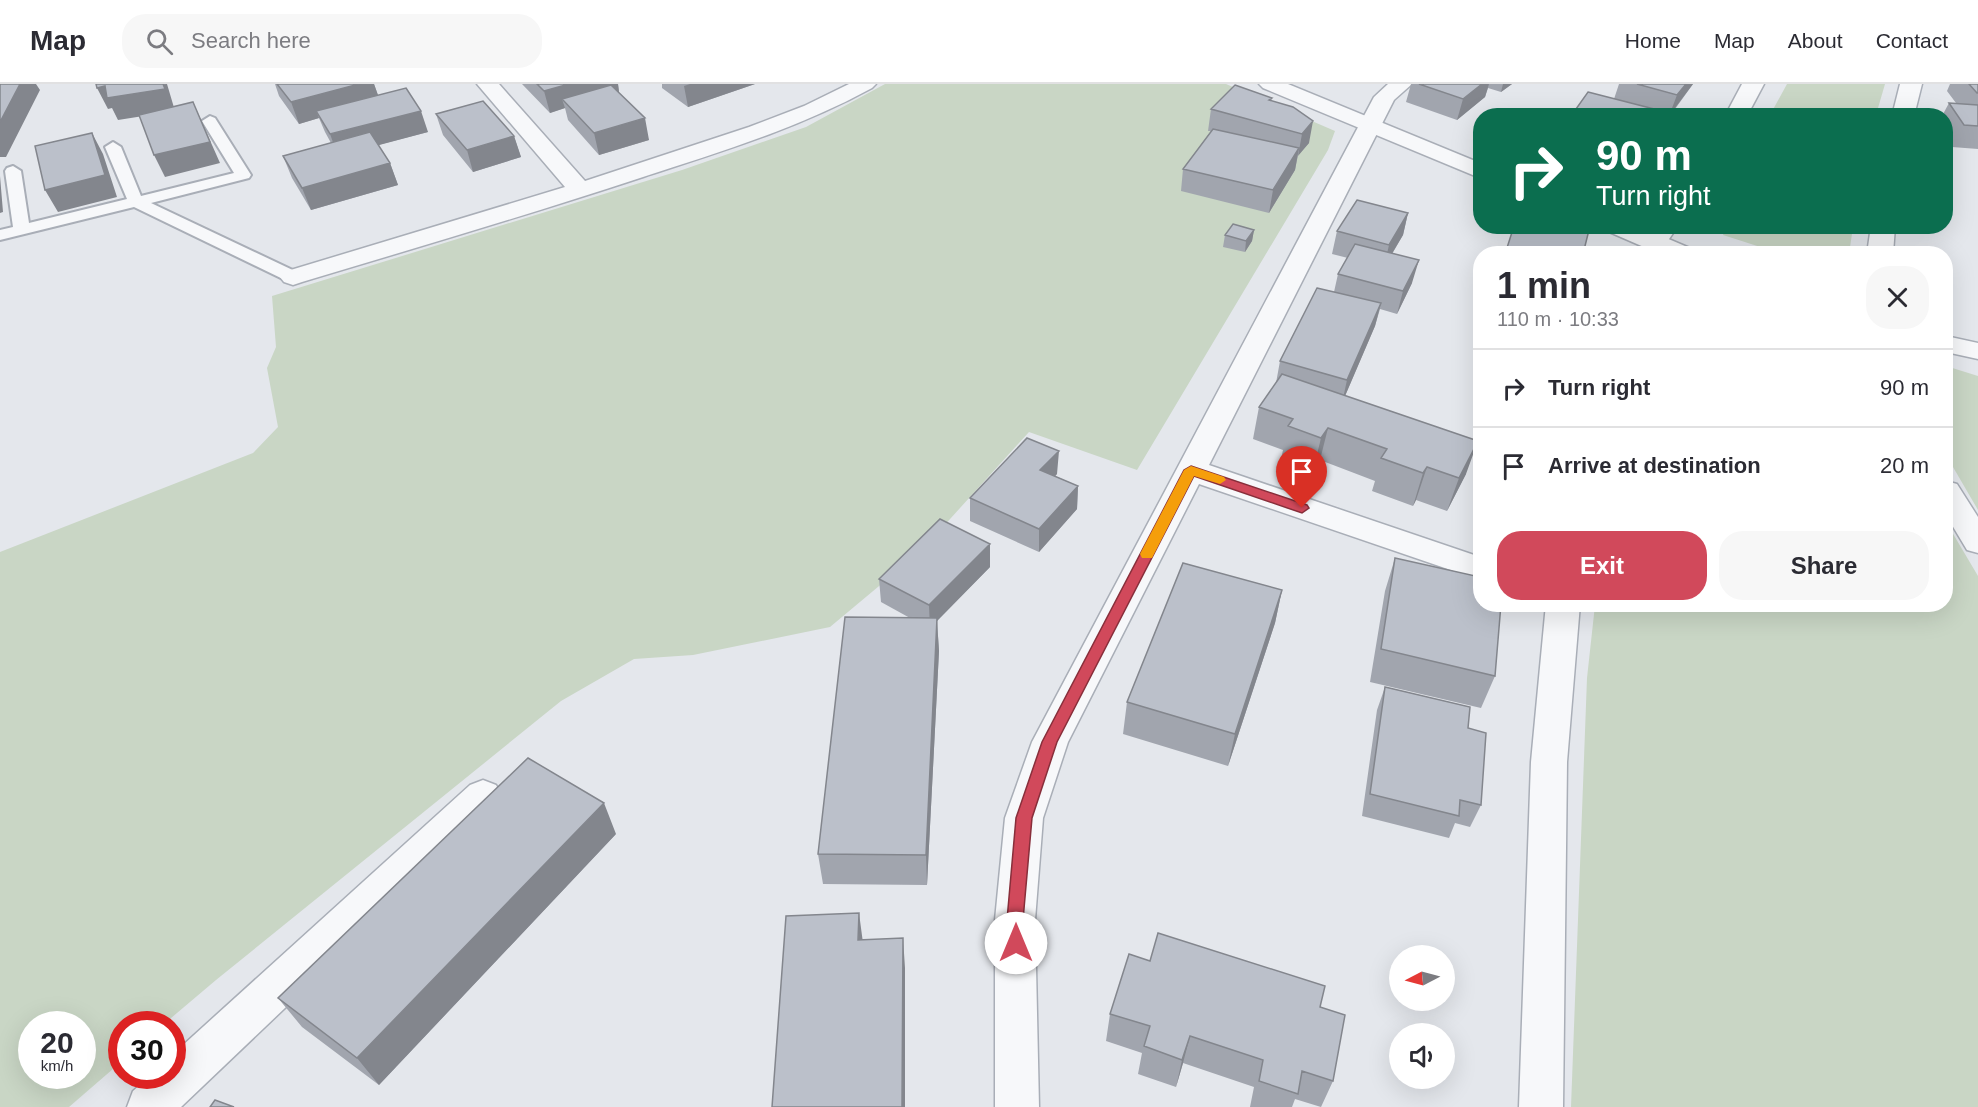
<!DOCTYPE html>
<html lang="en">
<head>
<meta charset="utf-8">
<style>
	:root { --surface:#fff; --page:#f7f7f7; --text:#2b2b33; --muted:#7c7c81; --line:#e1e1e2; --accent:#d1495b }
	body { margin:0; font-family:Arial,sans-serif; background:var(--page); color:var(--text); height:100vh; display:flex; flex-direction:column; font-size:22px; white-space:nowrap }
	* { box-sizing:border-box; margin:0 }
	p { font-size:20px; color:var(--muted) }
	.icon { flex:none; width:33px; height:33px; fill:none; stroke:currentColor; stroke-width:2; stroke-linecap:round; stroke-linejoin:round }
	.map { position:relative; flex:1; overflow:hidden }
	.sheet { position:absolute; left:1473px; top:162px; width:480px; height:366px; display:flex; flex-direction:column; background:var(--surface); border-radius:24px; box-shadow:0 6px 24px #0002 }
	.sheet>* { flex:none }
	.banner { position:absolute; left:1473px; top:24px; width:480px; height:126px; border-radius:24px; box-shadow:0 6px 24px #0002; background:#0b6e4f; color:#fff; overflow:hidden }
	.needle { width:39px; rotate:264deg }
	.fabs { position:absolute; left:1389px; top:861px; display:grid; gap:12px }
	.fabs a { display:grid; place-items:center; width:66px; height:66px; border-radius:50%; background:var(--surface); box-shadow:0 6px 24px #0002; font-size:30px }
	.speed { position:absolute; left:18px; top:927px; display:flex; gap:12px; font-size:30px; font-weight:700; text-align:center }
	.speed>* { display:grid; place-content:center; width:78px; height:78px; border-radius:50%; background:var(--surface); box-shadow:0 6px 24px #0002; line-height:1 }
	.speed small { font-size:15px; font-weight:400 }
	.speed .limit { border:9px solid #d22; background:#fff; color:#111 }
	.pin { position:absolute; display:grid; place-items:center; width:51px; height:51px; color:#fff; margin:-62px -26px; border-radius:50% 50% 50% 0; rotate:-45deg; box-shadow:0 0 6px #0007 }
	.pin .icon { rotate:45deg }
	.me { position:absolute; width:66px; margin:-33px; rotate:0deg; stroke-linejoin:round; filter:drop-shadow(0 0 4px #0008) }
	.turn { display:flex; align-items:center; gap:21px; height:126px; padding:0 24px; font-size:27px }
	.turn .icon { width:78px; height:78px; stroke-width:2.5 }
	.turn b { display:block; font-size:42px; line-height:51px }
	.round { display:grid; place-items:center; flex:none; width:63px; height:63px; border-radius:24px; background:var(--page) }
	.overview { display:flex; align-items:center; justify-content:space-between; height:102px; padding:0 24px }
	h1 { font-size:36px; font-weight:700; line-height:45px }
	.cta { display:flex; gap:12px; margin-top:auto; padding:12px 24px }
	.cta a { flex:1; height:69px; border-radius:24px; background:var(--accent); color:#fff; font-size:24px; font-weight:700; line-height:69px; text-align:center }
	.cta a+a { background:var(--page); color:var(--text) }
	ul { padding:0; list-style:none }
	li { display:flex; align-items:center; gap:18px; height:78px; padding:0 24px; border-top:2px solid var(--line) }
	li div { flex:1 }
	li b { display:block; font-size:22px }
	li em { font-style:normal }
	header { display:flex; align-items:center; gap:36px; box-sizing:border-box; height:84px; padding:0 30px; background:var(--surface); border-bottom:2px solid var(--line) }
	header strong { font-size:28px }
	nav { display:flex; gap:33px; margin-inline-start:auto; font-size:21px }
	.search { width:420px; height:54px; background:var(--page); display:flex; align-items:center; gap:15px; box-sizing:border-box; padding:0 21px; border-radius:24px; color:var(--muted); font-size:22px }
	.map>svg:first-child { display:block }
	.green { fill:#c9d6c5; fill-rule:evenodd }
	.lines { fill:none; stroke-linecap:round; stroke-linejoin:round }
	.service-casing { stroke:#a9aeb7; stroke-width:4 }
	.minor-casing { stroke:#a9aeb7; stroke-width:3 }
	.tertiary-casing { stroke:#a9aeb7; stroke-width:3 }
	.service { fill:#f7f8fa; fill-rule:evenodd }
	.minor { fill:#f7f8fa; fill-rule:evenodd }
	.tertiary { fill:#f7f8fa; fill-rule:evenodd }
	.wall { fill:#a1a5ae }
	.shaded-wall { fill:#83868d }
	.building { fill:#bbc0ca; stroke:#83868d; stroke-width:1.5 }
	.route { fill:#d1495b; stroke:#882f3b; stroke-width:1.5 }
	.slow { fill:#f59e0b }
</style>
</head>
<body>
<header>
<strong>Map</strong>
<div class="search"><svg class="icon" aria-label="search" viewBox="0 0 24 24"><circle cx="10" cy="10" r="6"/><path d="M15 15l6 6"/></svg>Search here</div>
<nav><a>Home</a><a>Map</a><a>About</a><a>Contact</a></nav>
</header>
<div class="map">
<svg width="1978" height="1023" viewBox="0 0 1978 1023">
	<rect width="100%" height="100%" fill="#e4e7ec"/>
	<path class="green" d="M 885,0 L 1226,0 L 1335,47 L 1328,66 L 1137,386 L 1029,348 L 921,467 L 830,543 L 693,571 L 634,575 L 561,617 L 216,896 L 164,940 L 122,940 L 121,978 L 69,1023 L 0,1023 L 0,468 L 253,369 L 278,343 L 267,284 L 276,263 L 272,212 L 682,86 L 806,43 ZM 32,940 L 82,940 L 82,992 L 32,992 Z
		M 1787,0 L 1885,0 L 1876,31 L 1770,31 Z
		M 1726,143 L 1726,142 L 1853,143 L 1849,170 L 1779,169 L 1723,151 Z
		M 1946,282 L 1978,292 L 1978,426 L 1946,371 Z
		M 1946,438 L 1978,492 L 1978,1023 L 1571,1023 L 1587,594 L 1595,521 L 1946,520 Z"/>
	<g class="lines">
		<defs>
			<path id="service" d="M 210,32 L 215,34 L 251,91 L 249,94 L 151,119 L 299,189 L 302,193 L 299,197 L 287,197 L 134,123 L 0,156 L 0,146 L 13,143 L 5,87 L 7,84 L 13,82 L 21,87 L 29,139 L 127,115 L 105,63 L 113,58 L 121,63 L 141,112 L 234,89 L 202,37 Z"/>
			<path id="minor" d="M 477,0 L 499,0 L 585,97 L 749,43 L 804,22 L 849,0 L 876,0 L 872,4 C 799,44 720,68 640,94 C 528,131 415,164 302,198 L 293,201 L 284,198 L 280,193 L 284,188 L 565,103 Z
				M 1388,0 L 1412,0 L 1394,16 L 1209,381 L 1480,473 L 1480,496 L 1199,400 L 1068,658 L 1043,734 L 1035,836 L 1039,1023 L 995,1023 L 995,836 L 1005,734 L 1032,658 L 1374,13 Z
				M 1742,0 L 1764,0 L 1747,32 L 1725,32 Z
				M 1900,0 L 1922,0 L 1914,32 L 1892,32 Z
				M 1653,142 L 1678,142 L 1667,158 L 1664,170 L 1639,170 L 1643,158 Z
				M 1871,142 L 1895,142 L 1893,170 L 1867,170 Z
				M 1946,397 L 1957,400 L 1978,433 L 1978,469 L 1967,466 L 1946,431 Z
				M 1546,520 L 1580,520 L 1567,678 L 1563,1023 L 1519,1023 L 1531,678 Z
				M 483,696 L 496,701 L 502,712 L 496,723 L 181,1023 L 127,1023 L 133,1007 L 150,992 L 172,992 L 172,971 L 470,701 Z"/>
			<path id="tertiary" d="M 1259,0 L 1288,0 L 1480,79 L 1480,94 L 1263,4 Z
				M 1604,142 L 1638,142 L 1692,165 L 1695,170 L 1660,170 L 1607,147 Z
				M 1946,252 L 1978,259 L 1978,275 L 1946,268 Z"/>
		</defs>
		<use href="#service" class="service-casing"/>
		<use href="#minor" class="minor-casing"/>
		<use href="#tertiary" class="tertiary-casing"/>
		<use href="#service" class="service"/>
		<use href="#minor" class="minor"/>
		<use href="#tertiary" class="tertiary"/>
	</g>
	<path class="wall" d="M 275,0 L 374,0 L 378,11 L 428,48 L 378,61 L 390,79 L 398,101 L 311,126 L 292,94 L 283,72 L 331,59 L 325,48 L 319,34 L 299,40 L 279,12 Z
		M 522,0 L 618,0 L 619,8 L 618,8 L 649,56 L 599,71 L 568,36 L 565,24 L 550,29 Z
		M 662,0 L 755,0 L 688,23 L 662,4 Z
		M 1411,0 L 1512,0 L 1501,8 L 1488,4 L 1485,13 L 1457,36 L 1406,18 Z
		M 1619,0 L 1693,0 L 1670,32 L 1656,29 L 1655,32 L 1614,15 Z
		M 1950,0 L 1978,0 L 1978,65 L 1952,63 L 1946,53 L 1946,32 L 1942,32 L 1949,19 L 1956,19 L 1947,7 Z
		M 1272,14 L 1271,17 L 1293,23 L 1309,59 L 1298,71 L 1295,86 L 1269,129 L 1181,107 L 1183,85 L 1211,47 L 1208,47 L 1211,25 Z
		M 436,30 L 514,52 L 521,73 L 473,88 L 443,51 Z
		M 1408,129 L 1403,151 L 1392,170 L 1412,199 L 1397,230 L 1380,225 L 1375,242 L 1345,312 L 1466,390 L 1447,427 L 1416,416 L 1413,422 L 1372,407 L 1375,397 L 1320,376 L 1313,387 L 1281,375 L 1283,366 L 1253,355 L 1259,323 L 1276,299 L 1280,277 L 1334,208 L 1338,190 L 1348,174 L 1332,170 L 1337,147 Z
		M 1254,146 L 1252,157 L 1245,168 L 1223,163 L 1225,151 Z
		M 1480,296 L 1480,317 L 1475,316 Z
		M 1057,390 L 1055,392 L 1078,402 L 1077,425 L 1039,468 L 970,437 L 970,414 Z
		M 1395,474 L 1495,592 L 1481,624 L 1370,598 L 1385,507 Z
		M 990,483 L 937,537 L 939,567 L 927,801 L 823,800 L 818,770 L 910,534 L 881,518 L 879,495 Z
		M 1282,506 L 1275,539 L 1228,682 L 1123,650 L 1127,618 Z
		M 1385,603 L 1468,644 L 1481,721 L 1470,743 L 1455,739 L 1449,754 L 1362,732 L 1377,626 Z
		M 616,750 L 379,1001 L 302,943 L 278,914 Z
		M 1150,877 L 1320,923 L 1333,997 L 1321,1023 L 1295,1015 L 1292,1023 L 1250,1023 L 1254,1003 L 1183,979 L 1176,1003 L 1138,990 L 1142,969 L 1106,957 L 1110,930 Z"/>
	<path class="shaded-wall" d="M 20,0 L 36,0 L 40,6 L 6,73 L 0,73 L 0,38 Z
		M 167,0 L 175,27 L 118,36 L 112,24 L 108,25 L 97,4 L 105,2 Z
		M 359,0 L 374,0 L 380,17 L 316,27 L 319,34 L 299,40 L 291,18 Z
		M 569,0 L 618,0 L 619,8 L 570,23 L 562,15 L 565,24 L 550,29 L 544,7 Z
		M 690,0 L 755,0 L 688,23 L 684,2 Z
		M 1482,0 L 1489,0 L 1485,13 L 1457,36 L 1463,15 Z
		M 1503,0 L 1512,0 L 1501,8 Z
		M 1686,0 L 1693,0 L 1669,32 L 1677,11 Z
		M 193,18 L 220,79 L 165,93 L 154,71 Z
		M 421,27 L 428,48 L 338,72 L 330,50 Z
		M 645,34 L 649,56 L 599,71 L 594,49 Z
		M 1313,37 L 1309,59 L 1298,72 L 1302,50 Z
		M 92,49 L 103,70 L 117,113 L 58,128 L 45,106 Z
		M 514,52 L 521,73 L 473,88 L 467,66 Z
		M 1299,64 L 1295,86 L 1269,129 L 1273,106 Z
		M 390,79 L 398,101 L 311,126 L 302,104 Z
		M 0,92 L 3,128 L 0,129 Z
		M 1408,129 L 1403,151 L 1384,183 L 1389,161 Z
		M 1254,146 L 1252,157 L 1245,168 L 1246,157 Z
		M 1419,176 L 1412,199 L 1397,230 L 1403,207 Z
		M 1381,219 L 1375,242 L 1342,319 L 1347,296 Z
		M 1328,344 L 1320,376 L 1313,387 L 1321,354 Z
		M 1478,357 L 1466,390 L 1447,427 L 1459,394 Z
		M 1059,367 L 1057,390 L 1039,409 L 1040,386 Z
		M 1427,383 L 1416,416 L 1413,422 L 1423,389 Z
		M 1078,402 L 1077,425 L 1039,468 L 1039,445 Z
		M 990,460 L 990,483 L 937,537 L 939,567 L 927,801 L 926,771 L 930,545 L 929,521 Z
		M 1282,506 L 1275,539 L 1228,682 L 1235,650 Z
		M 604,719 L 616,750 L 379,1001 L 357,974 Z
		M 859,829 L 863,859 L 858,856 Z
		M 903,854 L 905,884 L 905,1023 L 902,1023 Z
		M 1190,952 L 1183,979 L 1176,1003 L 1182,976 Z"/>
	<path class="building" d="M 0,0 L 20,0 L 0,38 Z
		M 96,0 L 163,0 L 165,5 L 107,14 L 105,2 L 97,4 Z
		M 277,0 L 359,0 L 291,18 Z
		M 537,0 L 569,0 L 544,7 Z
		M 1419,0 L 1482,0 L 1463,15 Z
		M 1637,0 L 1686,0 L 1677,11 Z
		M 1969,0 L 1978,0 L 1978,9 L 1977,9 Z
		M 611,1 L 645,34 L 594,49 L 562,15 Z
		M 1235,1 L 1272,14 L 1269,16 L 1293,23 L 1313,37 L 1302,50 L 1211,25 Z
		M 406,4 L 421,27 L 330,50 L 316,27 Z
		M 1588,8 L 1658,26 L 1654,32 L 1571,32 Z
		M 483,17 L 514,52 L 467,66 L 436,30 Z
		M 193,18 L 210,58 L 154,71 L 139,31 Z
		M 1949,19 L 1978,21 L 1978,42 L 1964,41 Z
		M 1213,45 L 1299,64 L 1273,106 L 1183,85 Z
		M 370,48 L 390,79 L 302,104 L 283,72 Z
		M 92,49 L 105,91 L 45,106 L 35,62 Z
		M 1357,116 L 1408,129 L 1389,161 L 1337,147 Z
		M 1233,140 L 1254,146 L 1246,157 L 1225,151 Z
		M 1514,142 L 1590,142 L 1583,170 L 1505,170 Z
		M 1355,160 L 1419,176 L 1403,207 L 1338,190 Z
		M 1317,204 L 1381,219 L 1347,296 L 1280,277 Z
		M 1282,290 L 1478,357 L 1459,394 L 1427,383 L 1423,389 L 1381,374 L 1387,365 L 1328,344 L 1321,354 L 1288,342 L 1293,335 L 1259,323 Z
		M 1027,354 L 1059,367 L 1040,386 L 1078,402 L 1039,445 L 970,414 Z
		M 940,435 L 990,460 L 929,521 L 879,495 Z
		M 1395,474 L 1480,493 L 1480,520 L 1501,520 L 1495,592 L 1381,565 Z
		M 1183,479 L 1282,506 L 1235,650 L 1127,618 Z
		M 845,533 L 937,534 L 926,771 L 818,770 Z
		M 1385,603 L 1470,623 L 1468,644 L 1486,649 L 1481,721 L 1460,716 L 1459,732 L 1370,710 Z
		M 528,674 L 604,719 L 357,974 L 278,914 Z
		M 859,829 L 858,856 L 903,854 L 902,1023 L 772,1023 L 786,832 Z
		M 1158,849 L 1325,902 L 1320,923 L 1345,931 L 1333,997 L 1302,987 L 1298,1010 L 1259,997 L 1263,976 L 1190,952 L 1182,976 L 1144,962 L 1150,942 L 1110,930 L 1129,870 L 1150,877 Z
		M 215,1016 L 234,1023 L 210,1023 Z"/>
	<path class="route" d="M 1191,382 L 1307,421 L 1309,424 L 1302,429 L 1194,392 L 1057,658 L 1032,734 L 1023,836 L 1024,859 L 1021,864 L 1016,866 L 1010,864 L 1007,859 L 1007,836 L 1016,734 L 1042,658 L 1184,386 Z"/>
	<path class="slow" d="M 1191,382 L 1224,393 L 1226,396 L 1220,400 L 1194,392 L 1152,474 L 1142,474 L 1140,470 L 1184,386 Z"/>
</svg>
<div class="fabs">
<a><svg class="needle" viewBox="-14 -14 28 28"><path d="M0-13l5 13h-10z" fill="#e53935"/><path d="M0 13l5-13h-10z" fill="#7c7c81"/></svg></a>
<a><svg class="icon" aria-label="sound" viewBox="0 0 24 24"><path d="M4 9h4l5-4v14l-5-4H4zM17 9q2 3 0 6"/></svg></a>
</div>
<div class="speed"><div>20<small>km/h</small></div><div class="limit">30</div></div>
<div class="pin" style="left:1302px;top:424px;background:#d93025"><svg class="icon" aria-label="arrive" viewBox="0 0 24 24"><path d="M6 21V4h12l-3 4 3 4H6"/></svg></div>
<svg class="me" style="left:1016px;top:859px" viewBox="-20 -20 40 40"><circle r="19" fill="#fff"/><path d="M0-13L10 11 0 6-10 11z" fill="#d1495b"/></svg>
<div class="banner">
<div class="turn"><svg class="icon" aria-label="right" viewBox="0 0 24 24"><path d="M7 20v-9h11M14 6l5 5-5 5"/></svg><div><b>90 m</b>Turn right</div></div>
</div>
<section class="sheet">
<div class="overview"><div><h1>1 min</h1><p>110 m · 10:33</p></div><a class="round"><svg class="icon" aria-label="close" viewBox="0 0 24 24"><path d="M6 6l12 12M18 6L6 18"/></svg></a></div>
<ul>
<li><svg class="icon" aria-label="right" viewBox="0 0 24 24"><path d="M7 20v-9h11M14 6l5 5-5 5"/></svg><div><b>Turn right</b></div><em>90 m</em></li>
<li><svg class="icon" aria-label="arrive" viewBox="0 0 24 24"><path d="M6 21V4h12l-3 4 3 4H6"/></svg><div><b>Arrive at destination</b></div><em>20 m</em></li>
</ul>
<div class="cta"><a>Exit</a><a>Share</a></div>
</section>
</div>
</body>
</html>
